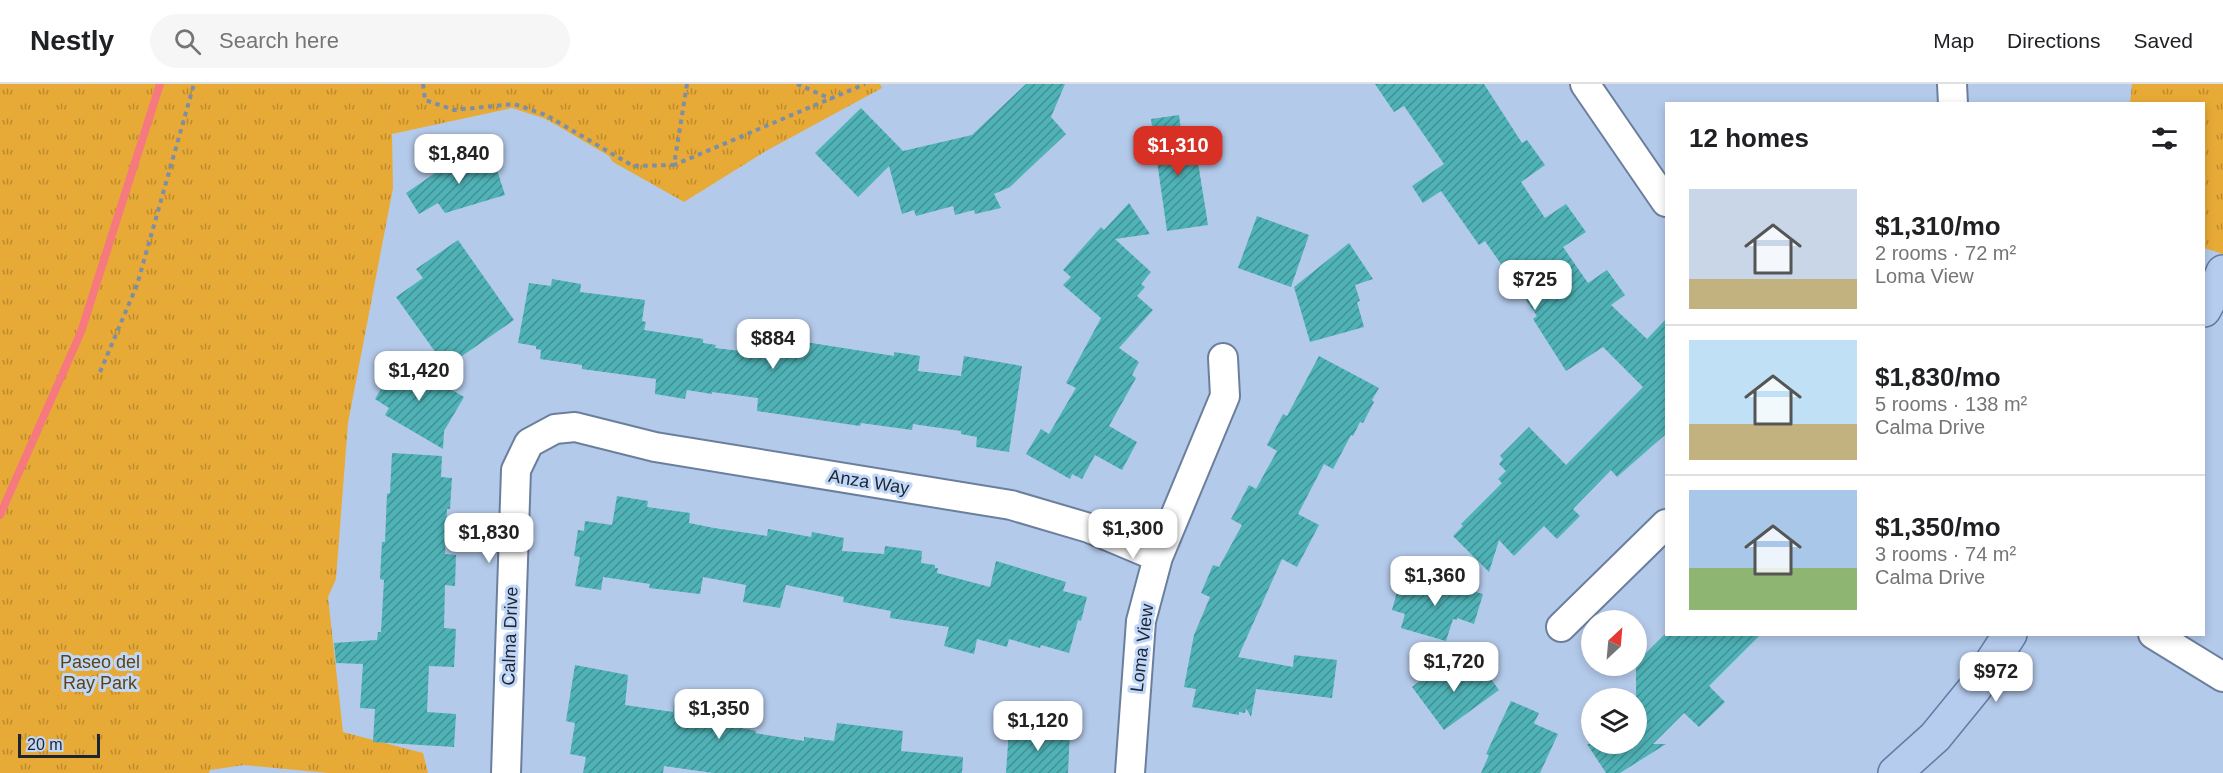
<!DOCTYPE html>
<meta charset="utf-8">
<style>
:root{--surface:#fff;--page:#f6f6f6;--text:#202124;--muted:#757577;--line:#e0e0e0;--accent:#d93025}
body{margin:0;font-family:Arial,sans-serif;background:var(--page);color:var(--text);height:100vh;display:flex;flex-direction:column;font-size:22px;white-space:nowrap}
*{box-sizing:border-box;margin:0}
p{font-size:20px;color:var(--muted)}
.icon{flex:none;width:33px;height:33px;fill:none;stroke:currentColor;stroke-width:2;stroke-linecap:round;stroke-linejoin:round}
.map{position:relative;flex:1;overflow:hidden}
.sheet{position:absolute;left:1665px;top:18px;width:540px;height:534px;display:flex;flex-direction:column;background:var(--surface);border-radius:0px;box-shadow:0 3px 9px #0003}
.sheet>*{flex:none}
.needle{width:39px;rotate:26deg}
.controls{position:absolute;left:1581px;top:526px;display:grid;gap:12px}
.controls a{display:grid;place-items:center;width:66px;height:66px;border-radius:50%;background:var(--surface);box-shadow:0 3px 9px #0003;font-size:30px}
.scale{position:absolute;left:18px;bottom:15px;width:82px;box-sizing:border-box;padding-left:6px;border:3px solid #1d2531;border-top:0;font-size:16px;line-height:21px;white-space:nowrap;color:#1d2531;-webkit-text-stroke:4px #c1d7f8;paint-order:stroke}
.price{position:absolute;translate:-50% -51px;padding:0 14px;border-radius:12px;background:#fff;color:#222;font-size:20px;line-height:39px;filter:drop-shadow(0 2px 3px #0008)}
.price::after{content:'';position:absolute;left:50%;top:36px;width:18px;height:14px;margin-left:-9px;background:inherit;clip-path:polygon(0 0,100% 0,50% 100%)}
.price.on{background:var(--accent);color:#fff}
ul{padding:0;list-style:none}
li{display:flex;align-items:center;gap:18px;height:150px;padding:0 24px}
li+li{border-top:2px solid var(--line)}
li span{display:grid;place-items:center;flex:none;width:168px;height:120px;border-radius:0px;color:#555}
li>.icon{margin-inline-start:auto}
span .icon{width:72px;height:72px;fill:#fffc;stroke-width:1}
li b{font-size:26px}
h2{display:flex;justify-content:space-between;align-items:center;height:72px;padding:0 24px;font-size:26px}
header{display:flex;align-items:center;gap:36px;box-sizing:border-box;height:84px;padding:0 30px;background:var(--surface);border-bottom:2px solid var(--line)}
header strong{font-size:28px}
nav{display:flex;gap:33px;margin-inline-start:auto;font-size:21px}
.search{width:420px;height:54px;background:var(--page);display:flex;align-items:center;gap:15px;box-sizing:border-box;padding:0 21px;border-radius:33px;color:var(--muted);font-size:22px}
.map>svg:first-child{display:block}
</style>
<header>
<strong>Nestly</strong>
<div class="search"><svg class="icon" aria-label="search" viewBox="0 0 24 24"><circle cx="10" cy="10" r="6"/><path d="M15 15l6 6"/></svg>Search here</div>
<nav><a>Map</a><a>Directions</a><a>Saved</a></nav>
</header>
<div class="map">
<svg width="2223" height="689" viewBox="0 0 2223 689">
<defs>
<pattern id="grass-tufts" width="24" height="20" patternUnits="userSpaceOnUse" patternTransform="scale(1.5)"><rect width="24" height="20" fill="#e8aa36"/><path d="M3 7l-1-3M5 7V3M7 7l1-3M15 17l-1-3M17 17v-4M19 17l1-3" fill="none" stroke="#bb8a2e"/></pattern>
<pattern id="building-hatch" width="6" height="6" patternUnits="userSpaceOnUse" patternTransform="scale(1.5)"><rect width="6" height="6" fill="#4fb2b6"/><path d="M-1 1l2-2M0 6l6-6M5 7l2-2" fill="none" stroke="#419195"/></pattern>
</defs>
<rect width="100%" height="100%" fill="#b4caea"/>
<path fill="url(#grass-tufts)" d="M0 0H880L882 4 766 67 684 118 613 78 609 72 546 35 512 24 392 50 393 104 348 339 336 495 328 513 343 648 423 669 428 689H328L244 681 210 686 209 689H0Z
M2132 0H2223V170L2204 164V20L2130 19Z"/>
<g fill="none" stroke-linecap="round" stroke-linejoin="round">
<path stroke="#f6797f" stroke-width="8" d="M0 431 81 248 160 0"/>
</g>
<path fill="url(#building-hatch)" d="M1026 0H1065L1051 33 1066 50 1010 103 994 110 1001 124 975 130 974 126 955 131 953 122 916 132 914 126 902 130 889 82 858 113 815 69 861 24 903 67 972 51Z
M1375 0H1484L1522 59 1527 56 1545 81 1521 98 1545 134 1566 120 1586 148 1563 163 1588 199 1607 186 1625 211 1611 221 1647 255 1666 235V350L1617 393 1611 386 1573 425 1580 432 1557 455 1544 442 1514 472 1499 456 1489 488 1453 452 1463 442 1461 440 1502 399 1498 395 1506 387 1499 380 1503 375 1500 372 1529 343 1566 381 1643 303 1603 263 1566 287 1533 235 1537 232 1485 157 1479 161 1441 107 1423 119 1412 102 1444 80 1404 22 1394 28Z
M1179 31 1184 68 1196 66 1208 141 1167 147 1151 35Z
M491 67 505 111 445 129 438 119 419 130 406 109 450 79Z
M1129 119 1150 150 1115 155 1151 188 1141 200 1145 203 1137 212 1153 226 1119 264 1139 278 1132 291 1136 294 1109 342 1137 358 1122 386 1095 371 1082 395 1072 390 1070 395 1026 370 1041 345 1049 350 1076 304 1066 299 1101 234 1063 201 1071 193 1063 186 1101 143 1104 146Z
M1257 132 1309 151 1291 203 1238 184Z
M458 156 514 236 446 283 396 213 423 194 416 185Z
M1349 159 1373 195 1355 201 1360 217 1357 218 1364 243 1310 258 1294 203Z
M552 195 581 200 580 208 645 216 642 237 646 238 644 246 703 255V259L716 261 715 264 757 269 760 251 894 272V268L920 272 918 287 961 292 964 272 1022 282 1009 368 976 363 977 353 961 350V347L913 340 912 346 861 339 860 342 757 327 758 314 712 308V310L687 306 685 315 655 310 656 295 582 285V281L540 275 541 266 536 265V262L518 259 529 199 551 202Z
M1319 272 1379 304 1372 316 1374 318 1363 339 1360 338 1353 352 1351 351 1333 385 1324 380 1298 430 1319 441 1297 483 1282 475 1238 573 1293 583 1294 571 1337 576 1332 614 1256 605 1251 633 1246 624 1245 629 1239 628V631L1192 623 1196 605 1184 603 1194 551 1210 513 1201 509 1213 481 1219 483 1242 441 1231 435 1249 401 1256 405 1277 367 1267 361 1283 330 1287 332Z
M399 275 464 313 444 347 443 365 385 331 389 324 375 315Z
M392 369 442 372 441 393 452 394 450 425H447L445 470 456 471 455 502 445 501 444 544 456 545 454 583 429 582 427 628 456 630 454 663 373 658 375 625 360 624 363 580 336 579 334 559 377 556 378 548H381L384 496 380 495 382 458H385L387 410 390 409Z
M617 412 648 417 647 423 690 429 689 439 714 444 767 452 768 445 811 453 812 448 844 454 842 467 884 470 885 462 922 467 921 479 935 481V484H938L937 489 990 503 996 477 1066 498 1063 507 1087 513 1081 537 1078 536 1069 569 1041 561 1040 564 1009 555 1007 563 977 555 974 570 944 562 949 543 890 534 891 527 843 518 844 513 786 501 780 524 743 518 746 501 703 493 700 510 649 504 650 500 603 493 601 506 575 502 580 473 574 472 578 446 584 447 585 437 612 441Z
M1417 491 1483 510 1474 540 1457 534V536L1453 535 1446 557 1401 544 1405 530 1392 526 1399 501 1413 505Z
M1665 550H1761L1709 602 1725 618 1699 643 1684 629 1653 660H1666L1620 689H1606L1587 660H1636V579Z
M1448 576 1462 595 1481 581 1499 606 1444 646 1412 603Z
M575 581 628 591 625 621 673 628 675 613 701 617 699 636 756 647 755 649 804 657V653L834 657 837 639 903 647 901 667 963 673 962 689H713L664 682 663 689H583L586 673 570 670 575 639 566 637Z
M1511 617 1539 629 1534 639 1535 640 1558 650 1540 689H1481L1489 671 1486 670Z
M1009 645 1070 648 1068 689H1006Z"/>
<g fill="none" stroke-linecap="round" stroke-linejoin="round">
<g stroke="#6b7f9d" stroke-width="32">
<path id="minor" d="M1585 0 1666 118
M1952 0 1953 20
M1561 543 1666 440
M2153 550 2223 593
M506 689 516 386 529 359 555 345 575 343 655 363 1011 421 1089 444 1158 473
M1130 689 1141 537 1158 473 1225 312 1223 274"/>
</g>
<g stroke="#617ba4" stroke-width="36">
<path id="major" d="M2204 226 2218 200 2223 188
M1895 689 1935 653 1975 604 2010 550"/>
</g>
<path stroke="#7d8ea7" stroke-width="4" stroke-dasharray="4.5 4.5" stroke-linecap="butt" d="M423 0 425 16 454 26 514 20 546 31 633 82 674 81
M687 0 674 81 865 0
M797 0 831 15
M100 288 137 201 194 0"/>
<use href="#minor" stroke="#fff" stroke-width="28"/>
<use href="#major" stroke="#b6ccee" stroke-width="33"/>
</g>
<g text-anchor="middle" stroke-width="6" stroke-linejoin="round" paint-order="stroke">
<g font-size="18" fill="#1d2531" stroke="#c1d7f8">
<text transform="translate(869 398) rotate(9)" y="6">Anza Way</text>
<text transform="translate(510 552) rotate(-88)" y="6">Calma Drive</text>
<text transform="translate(1142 564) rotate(-83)" y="6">Loma View</text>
</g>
<g font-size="18" fill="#5e4311" stroke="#c1d7f8">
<text x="100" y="584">Paseo del<tspan x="100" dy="21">Ray Park</tspan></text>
</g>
</g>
</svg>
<div class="controls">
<a><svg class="needle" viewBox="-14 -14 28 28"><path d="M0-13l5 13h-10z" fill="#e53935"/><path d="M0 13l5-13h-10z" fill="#757577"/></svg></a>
<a><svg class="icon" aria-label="layers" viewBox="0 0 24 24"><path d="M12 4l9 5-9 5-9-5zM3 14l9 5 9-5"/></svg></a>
</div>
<div class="scale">20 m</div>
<b class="price on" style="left:1178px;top:93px">$1,310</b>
<b class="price" style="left:459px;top:101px">$1,840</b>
<b class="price" style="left:1535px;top:227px">$725</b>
<b class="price" style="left:773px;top:286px">$884</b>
<b class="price" style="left:419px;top:318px">$1,420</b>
<b class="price" style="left:1133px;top:476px">$1,300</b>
<b class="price" style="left:489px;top:480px">$1,830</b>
<b class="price" style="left:1435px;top:523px">$1,360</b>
<b class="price" style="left:1454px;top:609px">$1,720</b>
<b class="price" style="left:1996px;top:619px">$972</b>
<b class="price" style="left:719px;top:656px">$1,350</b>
<b class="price" style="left:1038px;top:668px">$1,120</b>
<section class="sheet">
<h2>12 homes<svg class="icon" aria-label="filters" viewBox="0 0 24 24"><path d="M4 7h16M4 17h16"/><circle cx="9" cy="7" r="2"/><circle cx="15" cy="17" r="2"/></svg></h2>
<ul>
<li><span style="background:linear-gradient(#c9d6e8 75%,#c2b280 0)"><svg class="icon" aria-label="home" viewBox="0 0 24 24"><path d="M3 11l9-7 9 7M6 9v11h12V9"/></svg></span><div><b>$1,310/mo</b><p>2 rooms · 72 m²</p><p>Loma View</p></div></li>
<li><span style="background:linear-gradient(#bfe0f5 70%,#c2b280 0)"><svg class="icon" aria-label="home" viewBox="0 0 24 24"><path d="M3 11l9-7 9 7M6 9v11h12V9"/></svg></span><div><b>$1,830/mo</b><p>5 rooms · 138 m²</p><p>Calma Drive</p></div></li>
<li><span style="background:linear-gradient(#a9c7e8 65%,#8fb573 0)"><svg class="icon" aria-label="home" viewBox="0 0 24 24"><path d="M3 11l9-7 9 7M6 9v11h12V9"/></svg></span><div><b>$1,350/mo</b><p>3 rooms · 74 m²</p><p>Calma Drive</p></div></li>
</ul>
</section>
</div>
